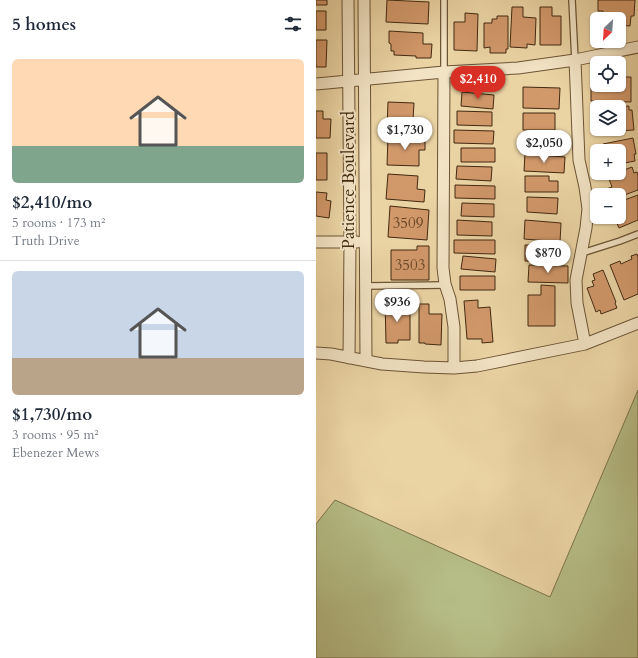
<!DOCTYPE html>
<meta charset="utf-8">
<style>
:root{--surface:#fff;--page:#f2f2f3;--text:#1f2937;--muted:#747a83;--line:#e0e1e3;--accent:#d93025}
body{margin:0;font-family:Cardo,serif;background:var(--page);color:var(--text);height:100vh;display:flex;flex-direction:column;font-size:15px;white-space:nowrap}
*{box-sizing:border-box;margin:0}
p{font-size:13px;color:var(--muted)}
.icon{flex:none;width:22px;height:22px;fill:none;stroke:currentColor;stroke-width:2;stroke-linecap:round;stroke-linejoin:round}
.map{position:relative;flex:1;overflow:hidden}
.details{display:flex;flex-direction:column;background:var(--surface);width:316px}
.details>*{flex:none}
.needle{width:26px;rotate:205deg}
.controls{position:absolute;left:274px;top:12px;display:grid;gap:8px}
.controls a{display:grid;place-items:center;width:36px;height:36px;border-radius:6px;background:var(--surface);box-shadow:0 1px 3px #0004;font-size:20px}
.price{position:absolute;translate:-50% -34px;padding:0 9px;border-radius:14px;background:#fff;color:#222;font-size:13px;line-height:26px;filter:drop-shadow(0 1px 2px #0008)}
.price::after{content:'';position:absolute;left:50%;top:24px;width:12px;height:9px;margin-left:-6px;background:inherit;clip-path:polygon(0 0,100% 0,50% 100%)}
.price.current{background:var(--accent);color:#fff}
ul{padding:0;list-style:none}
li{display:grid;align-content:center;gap:8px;height:212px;padding:0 12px}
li+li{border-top:1px solid var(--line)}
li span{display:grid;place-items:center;height:124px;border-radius:6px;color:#555}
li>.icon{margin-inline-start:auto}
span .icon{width:72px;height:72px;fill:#fffc;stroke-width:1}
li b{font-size:17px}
h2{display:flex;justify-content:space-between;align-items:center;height:48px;padding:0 12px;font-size:17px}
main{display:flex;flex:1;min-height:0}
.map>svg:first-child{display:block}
</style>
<main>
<section class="details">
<h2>5 homes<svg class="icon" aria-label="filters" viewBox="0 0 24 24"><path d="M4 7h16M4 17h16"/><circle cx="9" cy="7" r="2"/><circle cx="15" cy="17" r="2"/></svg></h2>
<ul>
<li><span style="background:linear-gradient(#ffd9b3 70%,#7fa58c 0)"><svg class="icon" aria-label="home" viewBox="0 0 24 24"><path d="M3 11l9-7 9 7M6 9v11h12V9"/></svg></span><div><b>$2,410/mo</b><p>5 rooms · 173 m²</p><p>Truth Drive</p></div></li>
<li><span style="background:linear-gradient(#c9d6e8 70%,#b9a48a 0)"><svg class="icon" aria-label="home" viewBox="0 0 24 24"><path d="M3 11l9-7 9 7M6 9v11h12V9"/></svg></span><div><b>$1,730/mo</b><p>3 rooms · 95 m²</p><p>Ebenezer Mews</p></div></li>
</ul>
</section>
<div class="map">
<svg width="322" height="658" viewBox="0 0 322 658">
<rect width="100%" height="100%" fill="#ebd4a4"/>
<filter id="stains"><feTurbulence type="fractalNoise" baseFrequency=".005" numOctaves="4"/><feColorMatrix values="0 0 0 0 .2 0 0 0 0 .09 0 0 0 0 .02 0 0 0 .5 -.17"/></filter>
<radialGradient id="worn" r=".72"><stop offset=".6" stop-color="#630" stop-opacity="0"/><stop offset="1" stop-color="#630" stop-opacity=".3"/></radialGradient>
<path fill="#b6bd86" stroke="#7c734b" d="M322 390V658H0V524L19 500 234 597Z"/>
<path fill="#d1986a" stroke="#422910" d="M0 0H11V5H0Z
M71 0 113 2 112 24 70 22Z
M282 0H319L318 16H315L314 26 303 25V19H286L287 11H282Z
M196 7H207V17L220 18 219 45 211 44V48L194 47Z
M224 7H236V16H245V45H224Z
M0 11H10V30H0Z
M149 13 162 14 161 51 138 50V22H149Z
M181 16H192V49H190V53H174V47L168 48V23H176V19H181Z
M73 31 107 33V44H116L115 58H100V56L78 55V51H75V44L73 43Z
M0 40H11L10 67H0Z
M303 77H315V102L275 101V85H303Z
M207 87 244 88 243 109 207 108Z
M146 92 178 95 177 109 145 106Z
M72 102 98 103 97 119H106V131L71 129Z
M313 106V110H316L318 130 286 132 285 129H303V107H301Z
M276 109H281V121H277Z
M0 111H7V119H15L14 138H0Z
M141 111 176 112V126L141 125Z
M207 113H239V130H207Z
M138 130 178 131 177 144 138 143Z
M212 134 241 135V151L211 150Z
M72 137 109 139V150H103V166L71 165Z
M317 138 320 154H318L319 161 303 164V151H289L287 144Z
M145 148H179V162H145Z
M0 153H11V180H0Z
M209 154 249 157 248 173 208 171Z
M141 166 176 167 175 181 140 179Z
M316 167 318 173 321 172 322 175V190L303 197V195H287L285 191 296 187 292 176Z
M72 174 102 176 101 189 109 190 108 202 70 199Z
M209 176H233V181H242V192H209Z
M139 185 179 186V199L139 198Z
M0 192 11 193 10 200 15 201 13 218 0 216Z
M322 195V220L303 228 299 219 296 220 295 217H303V202Z
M211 197 242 198 241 214 211 212Z
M146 203 178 204V217L145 216Z
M74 206 113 210 111 240 72 237Z
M141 220 176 222V236L141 235Z
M209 220 245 223 244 242 208 239Z
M138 240H179V254L138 253Z
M209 245H242V262L209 261Z
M101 246H113V280H75V250H101Z
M321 254 322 257V294L308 300 294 265 304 261 305 264 316 259 315 256Z
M147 256 180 259 179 272 145 269Z
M213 265 252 266V283L212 282Z
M287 270 300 302 299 303 301 308 285 314 284 310 280 312 271 288 278 286 276 281 279 280 277 274Z
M144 276H179V290H144Z
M225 285 239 286V326H212V295H225Z
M69 300H81V309L91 307 94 310V340H82V343H70Z
M162 300V308L174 307 177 342 166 343V339H151L148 301Z
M103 304H113V314H126L125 345 109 344V343H103Z"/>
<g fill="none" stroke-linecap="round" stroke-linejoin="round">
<g stroke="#6c5435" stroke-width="8">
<path id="lane" d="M128 0V72
M256 0 259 60
M266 253 304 241 322 234
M50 286 129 285"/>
</g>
<g stroke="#6c5435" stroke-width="13">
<path id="street" d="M32 0 34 243 33 358
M48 0 50 361
M259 60 263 160 269 187 272 209 270 228 260 280 261 303 269 344
M128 72 127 268 129 284 134 299 138 327V368
M0 84 128 72 202 68 259 60 322 47
M0 242H41
M0 353 15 354 66 364 108 367 138 368 161 366 269 344 322 323"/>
</g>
<use href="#lane" stroke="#f2e3c4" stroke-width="5.5"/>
<use href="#street" stroke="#f2e3c4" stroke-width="11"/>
</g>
<g text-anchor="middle" stroke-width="4" stroke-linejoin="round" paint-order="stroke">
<g font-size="15" fill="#664526">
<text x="92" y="228">3509</text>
<text x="94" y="270">3503</text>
</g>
<g font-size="17" fill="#422910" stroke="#f2e3c4">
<text transform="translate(32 180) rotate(-90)" y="6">Patience Boulevard</text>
</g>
</g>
<rect width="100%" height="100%" filter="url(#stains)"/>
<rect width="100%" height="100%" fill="url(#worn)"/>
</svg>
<div class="controls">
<a><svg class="needle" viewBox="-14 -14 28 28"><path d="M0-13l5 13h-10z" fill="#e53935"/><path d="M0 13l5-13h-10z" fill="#747a83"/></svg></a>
<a><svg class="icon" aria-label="locate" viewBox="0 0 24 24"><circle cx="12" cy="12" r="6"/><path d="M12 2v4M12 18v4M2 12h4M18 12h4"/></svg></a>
<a><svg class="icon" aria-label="layers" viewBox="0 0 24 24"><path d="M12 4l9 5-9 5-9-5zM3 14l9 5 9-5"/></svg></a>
<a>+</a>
<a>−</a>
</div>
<b class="price current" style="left:162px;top:100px">$2,410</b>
<b class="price" style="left:89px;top:151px">$1,730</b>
<b class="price" style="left:228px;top:164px">$2,050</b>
<b class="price" style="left:232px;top:274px">$870</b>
<b class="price" style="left:81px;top:323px">$936</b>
</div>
</main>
